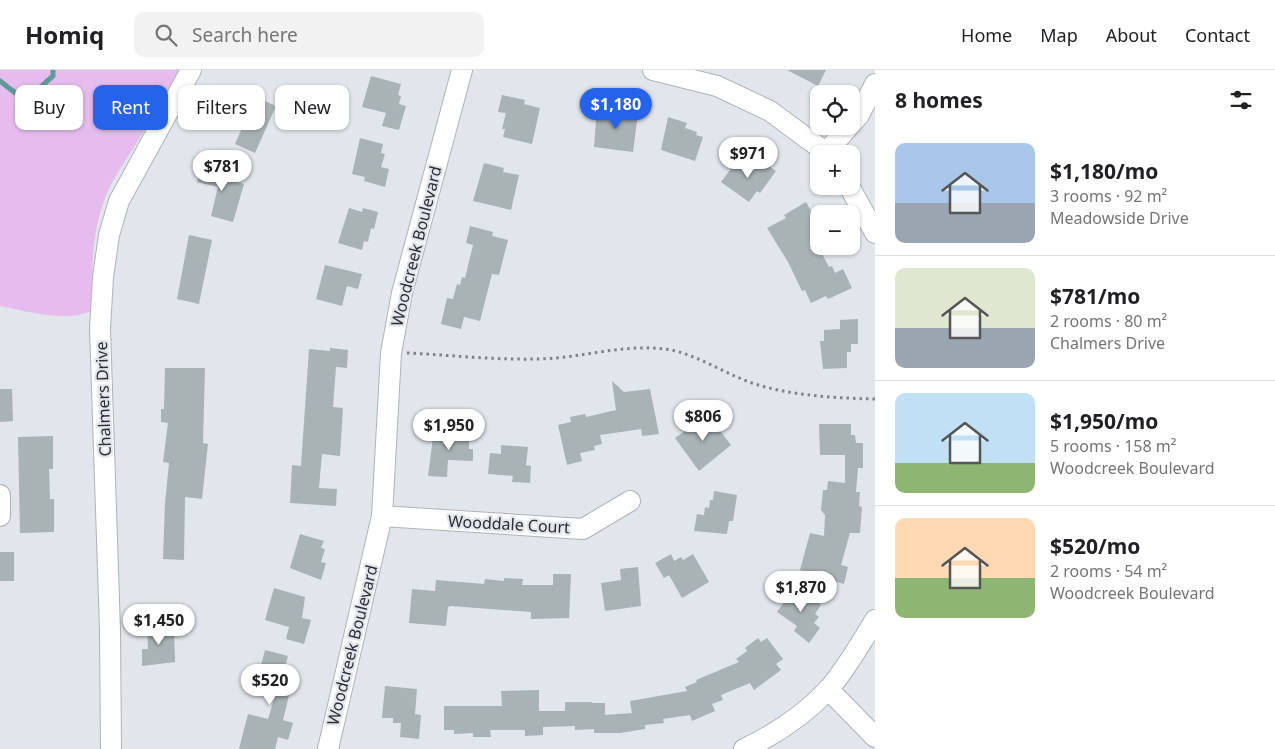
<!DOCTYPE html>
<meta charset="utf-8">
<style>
:root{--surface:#fff;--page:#f2f2f2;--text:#202124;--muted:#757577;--line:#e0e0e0;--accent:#2563eb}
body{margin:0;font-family:"Noto Sans",sans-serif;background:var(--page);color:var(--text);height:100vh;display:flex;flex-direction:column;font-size:19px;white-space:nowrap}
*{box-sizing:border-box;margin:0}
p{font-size:16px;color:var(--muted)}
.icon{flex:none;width:28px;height:28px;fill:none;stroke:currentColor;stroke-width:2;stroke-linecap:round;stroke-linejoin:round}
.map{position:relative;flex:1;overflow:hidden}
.sheet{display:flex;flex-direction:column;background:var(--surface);width:400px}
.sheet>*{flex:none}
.hud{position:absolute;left:15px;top:15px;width:475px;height:45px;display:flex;gap:10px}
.tools{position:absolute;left:810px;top:15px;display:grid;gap:10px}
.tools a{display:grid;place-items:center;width:50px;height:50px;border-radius:10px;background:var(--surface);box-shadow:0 1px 4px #0004;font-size:25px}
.price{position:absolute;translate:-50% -42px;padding:0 11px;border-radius:18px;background:#fff;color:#222;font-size:16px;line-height:32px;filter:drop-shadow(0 1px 2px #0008)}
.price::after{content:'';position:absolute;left:50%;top:30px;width:15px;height:11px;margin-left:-8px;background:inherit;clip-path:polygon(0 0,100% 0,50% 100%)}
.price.selected{background:var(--accent);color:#fff}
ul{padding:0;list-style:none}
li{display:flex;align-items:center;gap:15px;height:125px;padding:0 20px}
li+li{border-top:1px solid var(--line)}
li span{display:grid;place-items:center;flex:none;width:140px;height:100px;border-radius:10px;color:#555}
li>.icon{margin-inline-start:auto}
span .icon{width:60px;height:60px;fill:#fffc;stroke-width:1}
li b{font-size:21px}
h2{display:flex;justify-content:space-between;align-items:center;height:60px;padding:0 20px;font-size:21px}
.pill{padding:0 18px;border-radius:10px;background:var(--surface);box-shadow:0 1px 4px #0004;font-size:18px;line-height:45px}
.pill.selected{background:var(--accent);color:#fff}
header{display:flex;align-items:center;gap:30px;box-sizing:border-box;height:70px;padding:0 25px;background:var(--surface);border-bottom:1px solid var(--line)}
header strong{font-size:24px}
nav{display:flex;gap:28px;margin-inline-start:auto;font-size:18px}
.search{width:350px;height:45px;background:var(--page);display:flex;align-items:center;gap:12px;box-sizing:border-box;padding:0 18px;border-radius:10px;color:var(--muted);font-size:19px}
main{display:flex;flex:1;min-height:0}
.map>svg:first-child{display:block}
</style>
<header>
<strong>Homiq</strong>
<div class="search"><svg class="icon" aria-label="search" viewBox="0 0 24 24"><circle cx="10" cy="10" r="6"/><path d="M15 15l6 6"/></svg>Search here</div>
<nav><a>Home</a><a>Map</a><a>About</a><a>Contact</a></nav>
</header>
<main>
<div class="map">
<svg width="875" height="679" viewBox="0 0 875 679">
<rect width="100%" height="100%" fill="#e1e6ec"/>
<path fill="#e5bced" d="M0 0H179C167 24 154 47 139 69 127 89 113 107 105 128 91 165 92 203 91 241 64 253 27 241 0 236Z"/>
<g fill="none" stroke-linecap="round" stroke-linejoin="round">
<path stroke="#609a98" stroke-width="5" d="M0 11C32 37 25 29 53 6V0"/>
</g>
<path fill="#a9b2b5" d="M787 0H826L818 16Z
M371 6 401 14 398 25 401 26 399 34 406 36 399 60 382 56 386 43 362 37Z
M502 25 525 30 524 34 540 38 532 74 503 67 505 59H502L506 43 498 42Z
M256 27 276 36 255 83 235 74Z
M597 38 638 43 633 82 594 77Z
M668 47 687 53 685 58 697 62 696 65 703 67 695 91 661 80Z
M360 68 383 74 381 83 385 84 381 97 389 99 385 117 364 111 365 107 352 104Z
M761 91 776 101 760 123 757 121 749 132 721 112 736 92 742 96 744 93 754 100Z
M202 93 227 100 225 109 244 114 233 152 211 146 218 117 197 112Z
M484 93 504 98 503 102 519 105 511 140 473 131Z
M806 132 815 148 811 151 818 164 813 167 829 197 832 196 835 203 843 199 852 218 828 229 826 226 811 233 805 220 802 221 788 192 767 158 786 148 784 145Z
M349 138 362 142 363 138 378 142 374 159 371 158 368 172 364 171 362 180 338 173Z
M470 156 493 162 492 166 508 170 499 205 492 204 480 251 464 247 461 259 441 254 447 228 453 229 457 214 460 215 462 207 465 208 473 175 466 173Z
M189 165 212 170 199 234 177 229Z
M325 195 362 204 358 219 347 216 342 236 316 229Z
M858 249V274H851V282H847V298L823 299 820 271H824V260L840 259V250Z
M330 278 348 280 347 298 336 297 333 337 343 338 340 386 322 384 319 418 337 419 336 436 290 433 292 395 301 396 309 279 330 281Z
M165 298H205L203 373 208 374 202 429 185 427 184 490 163 489 165 433 169 393 163 392 168 353 161 352V339H164Z
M612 311 624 322 650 319 659 364 642 366 641 359 600 365 602 374 594 376 595 380 580 383 582 391 567 395 558 355 571 352 570 347 585 344 586 347 616 340Z
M0 319H12L13 351 0 352Z
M708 345 731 375 699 401 675 368Z
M819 354H851V365H855L856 373H863V398H858L856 422H860L859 436 862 437 860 463H850L841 495 848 497 844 514 806 503 807 502 800 500 810 463 824 466 825 445 821 440 823 420H827L828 411 845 413V385H820Z
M434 360 469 362V379H473V391L448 390 447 407 428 406Z
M53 366V399H49L50 429H54V462L20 463 18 367Z
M501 375 528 377 526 395 531 396 530 413 512 412 513 406 488 404 490 383 501 384Z
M714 421 737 425 733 451H729L727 464 694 461 697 444 704 445 705 437 709 438 710 430H713Z
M300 464 324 471 321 478 325 479 321 492 326 493 321 510 290 498Z
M0 482H14V511H0Z
M671 484 674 491 681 487 683 490 693 484 709 512 682 528 669 505 664 508 655 493Z
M638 497 641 536 605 541 601 513 621 510 620 499Z
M553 504H571L569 548 531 549V542L451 536 448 537 446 556 409 553 412 519 435 521 436 510 484 514 485 509 504 511V508L523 509 522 515H553Z
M796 516 821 535 815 544 819 547 814 553 820 558 809 573 794 561 797 556 777 542Z
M274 518 305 527 302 548 311 550 304 574 286 569 289 557 265 550Z
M147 557H174L175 592 142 596V579H148Z
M758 568 761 572 767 568 783 589 776 594 781 600 754 620 750 613 721 625 723 630 712 634 715 641 692 651 690 645 663 649 664 653 645 655V659L620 663H594V659L575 660V656L543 657V665L525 666V660H490L491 667H473V663L454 664V660H444V636H502L501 621 539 620V641H565V632H592V633H605V645L632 643 630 631 687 621 685 617 697 612 696 610 739 592 736 589 747 581 745 578Z
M265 580 288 586 284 601 288 602 285 611 292 613 283 650 293 653 288 670 278 667 275 679H239L248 644 268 649 275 626 271 625 272 622 255 618Z
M385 616 417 619 415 644 421 645 419 669 400 667 401 653H393V648H382Z"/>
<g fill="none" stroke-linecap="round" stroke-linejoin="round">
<g stroke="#adb2b9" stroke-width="22">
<path id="minor" d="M653 0 717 16 770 41 828 84
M851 54 859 45 875 14
M827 82 849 56
M849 116 875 163
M0 425V446
M382 446 583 459 630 431
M828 619 875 667
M111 679 110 560 100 259 103 207 109 165 119 131 191 0
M328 679 382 446 391 283 402 223 462 0
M744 679C774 665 805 644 828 620 846 599 861 573 875 550"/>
</g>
<path stroke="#7f8287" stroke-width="3" stroke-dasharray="2.5 4" stroke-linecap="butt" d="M407 283C450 285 493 290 536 289 580 289 626 272 671 280 700 286 727 305 755 314 794 326 835 328 875 329"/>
<use href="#minor" stroke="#fff" stroke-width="20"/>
</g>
<g text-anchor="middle" stroke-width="4.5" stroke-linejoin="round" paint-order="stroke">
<g font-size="16" fill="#2b2d30" stroke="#e1e6ec">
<text transform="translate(416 176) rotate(-76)" y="6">Woodcreek Boulevard</text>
<text transform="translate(103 329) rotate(-92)" y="6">Chalmers Drive</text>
<text transform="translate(509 454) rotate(3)" y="6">Wooddale Court</text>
<text transform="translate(352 575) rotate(-76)" y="6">Woodcreek Boulevard</text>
</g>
</g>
</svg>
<div class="tools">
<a><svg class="icon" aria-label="locate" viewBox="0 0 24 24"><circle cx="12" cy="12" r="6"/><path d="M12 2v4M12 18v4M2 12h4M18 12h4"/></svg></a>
<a>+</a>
<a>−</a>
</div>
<b class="price selected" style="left:616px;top:60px">$1,180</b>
<b class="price" style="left:748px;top:109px">$971</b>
<b class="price" style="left:222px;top:122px">$781</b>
<b class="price" style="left:703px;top:372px">$806</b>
<b class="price" style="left:449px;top:381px">$1,950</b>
<b class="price" style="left:801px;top:543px">$1,870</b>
<b class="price" style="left:159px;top:576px">$1,450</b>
<b class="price" style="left:270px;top:636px">$520</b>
<div class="hud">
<a class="pill">Buy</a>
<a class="pill selected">Rent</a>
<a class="pill">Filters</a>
<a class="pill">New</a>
</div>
</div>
<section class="sheet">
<h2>8 homes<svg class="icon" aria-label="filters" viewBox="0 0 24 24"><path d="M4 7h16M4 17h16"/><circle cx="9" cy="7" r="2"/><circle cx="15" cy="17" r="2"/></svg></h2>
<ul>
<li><span style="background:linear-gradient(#a9c7e8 60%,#9aa5b1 0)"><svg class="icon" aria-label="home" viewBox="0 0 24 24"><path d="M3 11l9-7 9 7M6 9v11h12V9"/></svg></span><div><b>$1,180/mo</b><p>3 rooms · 92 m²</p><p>Meadowside Drive</p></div></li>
<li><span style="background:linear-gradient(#dfe7d0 60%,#9aa5b1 0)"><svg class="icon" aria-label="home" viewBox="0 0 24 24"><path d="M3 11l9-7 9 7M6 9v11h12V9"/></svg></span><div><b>$781/mo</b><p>2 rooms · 80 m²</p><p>Chalmers Drive</p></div></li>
<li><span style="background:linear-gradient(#bfe0f5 70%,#8fb573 0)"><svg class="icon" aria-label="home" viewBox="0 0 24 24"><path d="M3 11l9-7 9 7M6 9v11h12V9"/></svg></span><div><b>$1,950/mo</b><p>5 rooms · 158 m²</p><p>Woodcreek Boulevard</p></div></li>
<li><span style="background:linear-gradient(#ffd9b3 60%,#8fb573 0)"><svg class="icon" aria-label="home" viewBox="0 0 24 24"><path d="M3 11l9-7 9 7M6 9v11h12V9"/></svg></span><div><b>$520/mo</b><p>2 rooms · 54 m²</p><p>Woodcreek Boulevard</p></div></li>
</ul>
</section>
</main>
